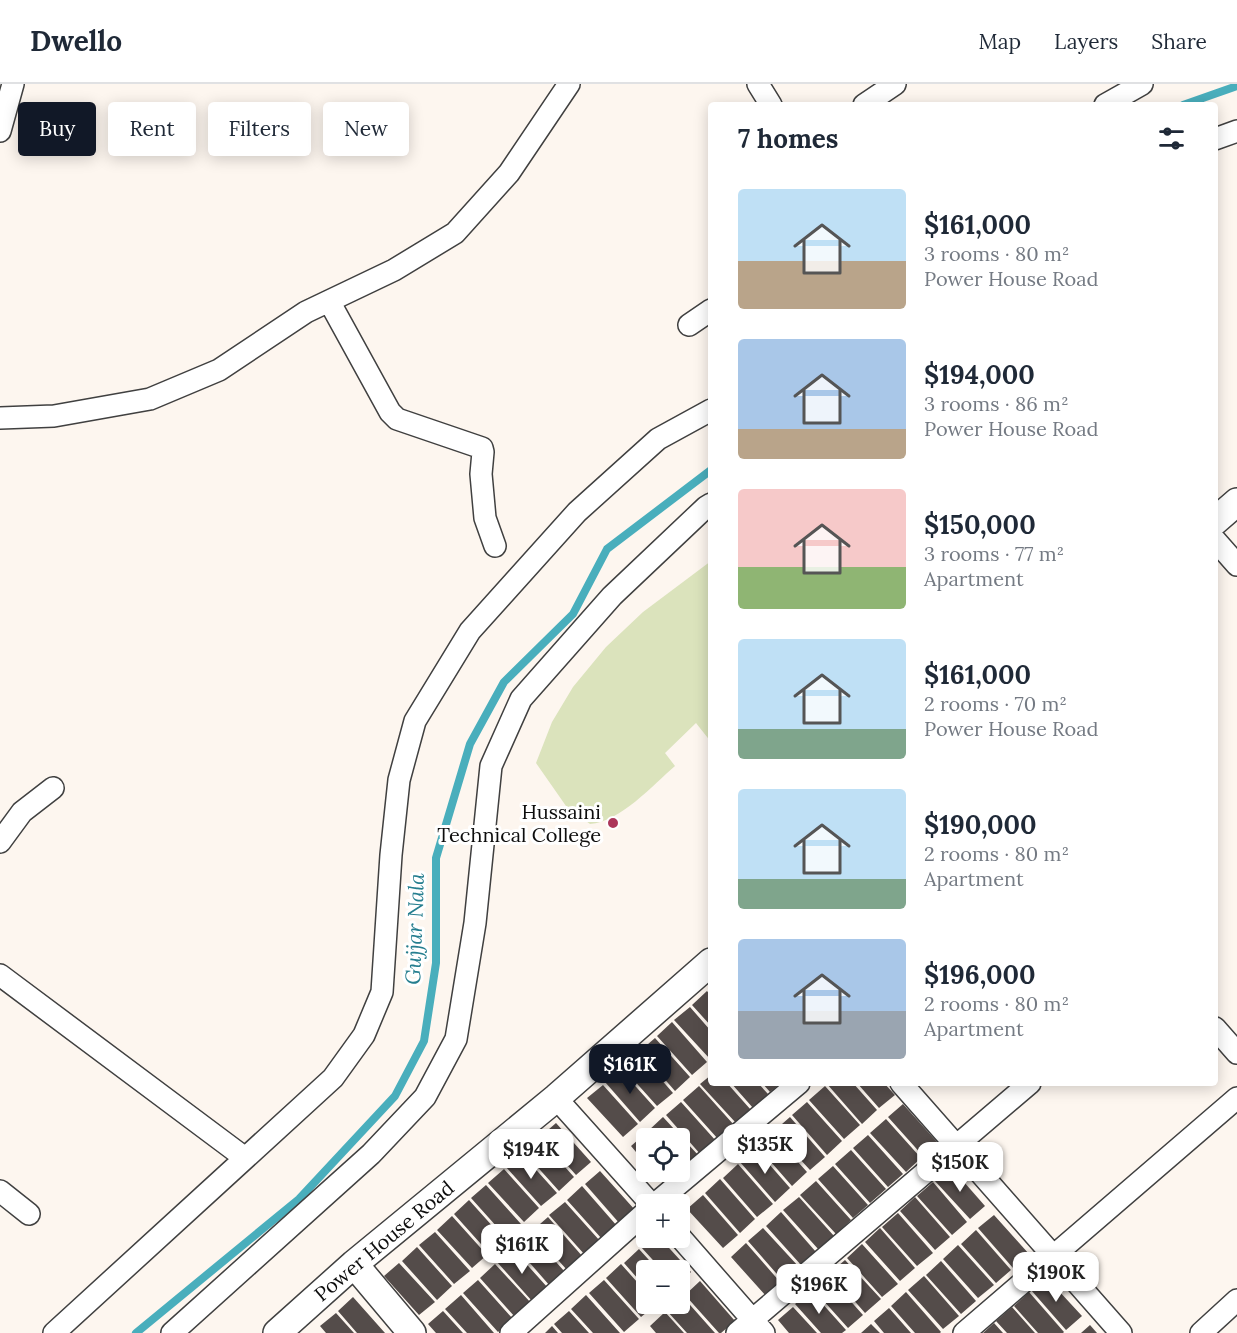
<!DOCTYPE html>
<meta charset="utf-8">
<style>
:root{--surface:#fff;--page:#f6f6f7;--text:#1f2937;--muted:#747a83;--line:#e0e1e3;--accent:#111827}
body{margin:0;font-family:Lora,serif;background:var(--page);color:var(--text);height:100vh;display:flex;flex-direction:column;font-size:22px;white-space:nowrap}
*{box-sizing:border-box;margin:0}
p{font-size:20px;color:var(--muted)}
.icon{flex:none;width:33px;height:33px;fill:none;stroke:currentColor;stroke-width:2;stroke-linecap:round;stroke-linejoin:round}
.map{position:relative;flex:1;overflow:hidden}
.side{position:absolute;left:708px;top:18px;width:510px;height:984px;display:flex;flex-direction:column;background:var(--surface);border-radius:6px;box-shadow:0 3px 15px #0003}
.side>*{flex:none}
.top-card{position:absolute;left:18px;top:18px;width:570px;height:54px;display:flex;gap:12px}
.controls{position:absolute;left:636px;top:1044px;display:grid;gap:12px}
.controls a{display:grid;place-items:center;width:54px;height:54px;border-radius:6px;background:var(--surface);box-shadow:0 3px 15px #0003;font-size:30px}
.price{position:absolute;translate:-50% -51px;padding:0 14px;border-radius:12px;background:#fff;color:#222;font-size:20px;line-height:39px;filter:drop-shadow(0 2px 3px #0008)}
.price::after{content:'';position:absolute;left:50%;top:36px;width:18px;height:14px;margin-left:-9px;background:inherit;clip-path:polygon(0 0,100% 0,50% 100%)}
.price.current{background:var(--accent);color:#fff}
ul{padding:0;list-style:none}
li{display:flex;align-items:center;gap:18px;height:150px;padding:0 30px}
li span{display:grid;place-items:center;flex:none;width:168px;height:120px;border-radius:6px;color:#555}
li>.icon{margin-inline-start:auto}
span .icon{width:72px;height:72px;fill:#fffc;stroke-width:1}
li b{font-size:26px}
h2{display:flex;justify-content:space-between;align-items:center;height:72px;padding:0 30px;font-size:26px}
.chip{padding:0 21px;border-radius:6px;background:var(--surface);box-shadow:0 3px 15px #0003;font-size:21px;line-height:54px}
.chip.current{background:var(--accent);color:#fff}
header{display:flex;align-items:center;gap:36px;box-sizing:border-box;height:84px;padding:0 30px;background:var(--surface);border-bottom:2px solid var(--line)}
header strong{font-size:28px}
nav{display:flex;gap:33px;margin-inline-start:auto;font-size:21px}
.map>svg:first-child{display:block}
</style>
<header>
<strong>Dwello</strong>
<nav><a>Map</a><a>Layers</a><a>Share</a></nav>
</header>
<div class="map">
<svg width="1237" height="1249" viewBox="0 0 1237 1249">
<rect width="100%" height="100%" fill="#fdf6ef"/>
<path fill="#dbe3bc" d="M711 477V658L696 639 665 669 675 682C653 701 620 738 590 740L566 722 536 679 552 638 573 603 606 563 643 528Z"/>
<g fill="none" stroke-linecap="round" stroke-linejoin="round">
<path stroke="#49aebc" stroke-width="8" d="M1183 21 1237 2
M136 1249 299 1115 395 1012 424 957 436 879V774L470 660 504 598 573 530 607 465 711 386"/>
</g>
<path fill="#544c4a" d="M707 907 711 912V942L692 921Z
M690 923 711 947 710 975 674 936Z
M672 938 707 978 692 991 657 952Z
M655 954 690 993 675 1007 640 967Z
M638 969 673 1009 657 1022 622 983Z
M620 985 655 1024 640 1038 605 998Z
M711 991V999H727L751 1026 736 1039 700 1000Z
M731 999H758L768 1010 753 1024Z
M762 999H781L770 1008Z
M829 999H853L877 1026 862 1040 827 1000Z
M857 999H884L895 1011 879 1024Z
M603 1001 638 1040 623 1053 587 1014Z
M699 1002 734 1041 718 1055 683 1016Z
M825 1002 860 1041 844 1055 809 1016Z
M681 1018 716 1057 701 1071 666 1031Z
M807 1018 842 1057 827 1071 792 1031Z
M903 1020 938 1059 923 1072 888 1033Z
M663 1033 699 1072 683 1086 680 1082V1054H655L648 1047Z
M790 1033 825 1073 810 1086 774 1047Z
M886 1035 921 1074 906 1088 870 1049Z
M556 1039 591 1078 576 1091 541 1052Z
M646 1049 651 1054H646V1080L631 1062Z
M772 1049 807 1088 792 1102 757 1062Z
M868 1051 903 1090 888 1103 853 1064Z
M539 1054 574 1093 559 1107 524 1068Z
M755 1064 790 1104 775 1118 740 1078Z
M851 1066 886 1105 870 1119 835 1080Z
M521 1069 557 1109 541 1122 506 1083Z
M738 1080 773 1120 757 1133 723 1094Z
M833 1082 868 1121 853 1134 818 1095Z
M950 1082 985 1122 970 1135 934 1096Z
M504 1085 539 1124 524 1138 488 1099Z
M600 1087 635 1126 620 1140 585 1100Z
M653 1088H682L666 1102Z
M720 1095 755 1135 740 1149 705 1109Z
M816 1097 851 1136 836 1150 800 1111Z
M933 1098 967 1138 952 1151 917 1112Z
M486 1101 521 1140 506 1153 471 1114Z
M582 1102 617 1142 602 1155 567 1116Z
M703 1111 738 1151 723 1164 687 1125Z
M799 1113 834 1152 819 1166 783 1126Z
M915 1113 950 1153 935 1166 900 1127Z
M469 1116 504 1155 489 1169 454 1130Z
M565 1118 600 1157 585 1171 549 1131Z
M781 1128 816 1168 801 1181 766 1142Z
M898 1129 933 1169 917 1182 882 1143Z
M994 1131 1029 1170 1013 1184 978 1144Z
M452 1132 487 1171 472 1184 437 1146Z
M548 1133 583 1173 567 1186 532 1147Z
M763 1144 799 1183 783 1197 748 1157Z
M880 1144 915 1184 900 1197 865 1158Z
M976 1146 1011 1186 996 1199 961 1160Z
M435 1148 470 1187 454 1200 419 1161Z
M530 1149 565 1188 550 1202 515 1162Z
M652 1154H660L691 1188 680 1199V1186H662L641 1163Z
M746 1159 781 1199 766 1212 731 1173Z
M862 1160 898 1200 882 1213 847 1174Z
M958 1161 994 1201 978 1214 943 1175Z
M417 1163 452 1202 437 1216 402 1177Z
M512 1164 548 1204 532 1217 497 1178Z
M639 1165 658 1186H646V1204L624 1179Z
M845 1176 881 1215 865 1229 830 1189Z
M941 1177 976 1217 961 1230 926 1191Z
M399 1179 435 1218 419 1231 384 1192Z
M495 1180 531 1219 515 1233 480 1194Z
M621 1180 646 1208V1220H657L641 1233 606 1194Z
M828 1192 863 1231 848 1244 813 1205Z
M924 1192 959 1232 943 1245 908 1206Z
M1046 1193 1082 1232 1066 1246 1031 1206Z
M478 1196 513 1235 498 1248 463 1209Z
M604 1196 639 1235 624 1248 589 1209Z
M700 1197 735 1237 721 1249H719L685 1211Z
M811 1207 846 1246 842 1249H821L795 1220Z
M906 1208 941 1248 940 1249H915L891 1222Z
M1029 1208 1064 1248 1063 1249H1038L1014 1222Z
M461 1211 494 1249H467L445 1225Z
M586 1211 620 1249H593L571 1225Z
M353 1213 385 1249H357L338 1227Z
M683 1213 715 1249H687L667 1227 675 1220H680V1216Z
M793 1223 817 1249H789L778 1236Z
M1012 1223 1035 1249H1007L996 1237Z
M889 1224 911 1249H884L874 1237Z
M443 1227 463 1249H436L428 1240Z
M569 1227 589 1249H562L554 1240Z
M665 1228 684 1249H656L650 1242Z
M336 1229 354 1249H326L320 1242Z
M994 1239 1003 1249H983Z
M871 1240 880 1249H861Z
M1090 1241 1097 1249H1081Z
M552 1242 558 1249H545Z"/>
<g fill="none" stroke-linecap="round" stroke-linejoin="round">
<g stroke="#404040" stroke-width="24">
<path id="minor" d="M758 0 771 21
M864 21 895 0
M1105 21 1142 0
M0 47 13 0
M1215 55 1237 47
M329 217 390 328 397 335 482 364 483 368 481 390 485 434 495 462
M689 241 711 226
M0 334 54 332 150 315 219 286 306 228 394 186 455 149 509 89 569 0
M1215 456 1237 481
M0 758 22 728 53 704
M0 891 245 1074
M1215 944 1237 969
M901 999 1121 1249
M556 1014 651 1120
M0 1107 29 1130
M655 1120 799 999
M680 1153 764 1249
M54 1249 333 994 364 951 382 908 391 771 399 696 415 637 470 547 577 428 658 355 711 326
M172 1249 371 1070 425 1013 456 955 475 839 491 682 521 615 612 512 706 423 711 420
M511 1249 646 1128
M737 1249 1030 999
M964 1249 1237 1014
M1201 1249 1237 1216"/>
</g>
<g stroke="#404040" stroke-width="30">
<path id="tertiary" d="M1215 437 1237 418
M354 1180 412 1249
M277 1249 354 1180 556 1014 711 878"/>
</g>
<use href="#minor" stroke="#fff" stroke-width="21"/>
<use href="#tertiary" stroke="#fff" stroke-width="27"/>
</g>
<circle fill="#ac365b" stroke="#fff" stroke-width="2" cx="613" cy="739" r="6"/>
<g text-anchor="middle" stroke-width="6" stroke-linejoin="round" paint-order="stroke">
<g font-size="20" fill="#0d0d0d" stroke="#fff" text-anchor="end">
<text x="601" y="735">Hussaini<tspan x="601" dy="23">Technical College</tspan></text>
</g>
<g font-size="20" fill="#0d0d0d" stroke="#fff">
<text transform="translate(384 1157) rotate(-40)" y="7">Power House Road</text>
</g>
<g font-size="21" font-style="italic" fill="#257e8f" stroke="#fff">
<text transform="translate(415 845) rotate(-88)" y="7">Gujjar Nala</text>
</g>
</g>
</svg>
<div class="controls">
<a><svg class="icon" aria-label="locate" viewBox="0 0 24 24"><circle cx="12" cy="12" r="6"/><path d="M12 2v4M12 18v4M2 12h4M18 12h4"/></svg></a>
<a>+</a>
<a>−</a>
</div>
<b class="price current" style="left:630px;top:1011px">$161K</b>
<b class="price" style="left:765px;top:1091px">$135K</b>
<b class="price" style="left:531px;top:1096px">$194K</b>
<b class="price" style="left:960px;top:1109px">$150K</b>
<b class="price" style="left:522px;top:1191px">$161K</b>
<b class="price" style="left:1056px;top:1219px">$190K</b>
<b class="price" style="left:819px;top:1231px">$196K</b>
<div class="top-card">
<a class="chip current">Buy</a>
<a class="chip">Rent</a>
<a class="chip">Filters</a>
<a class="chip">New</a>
</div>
<section class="side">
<h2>7 homes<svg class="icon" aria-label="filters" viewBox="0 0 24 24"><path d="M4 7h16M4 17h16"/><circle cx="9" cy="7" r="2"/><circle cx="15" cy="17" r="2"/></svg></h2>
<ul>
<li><span style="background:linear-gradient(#bfe0f5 60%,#b9a48a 0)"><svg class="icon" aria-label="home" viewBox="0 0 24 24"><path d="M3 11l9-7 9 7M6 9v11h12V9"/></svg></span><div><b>$161,000</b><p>3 rooms · 80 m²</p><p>Power House Road</p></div></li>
<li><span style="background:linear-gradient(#a9c7e8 75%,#b9a48a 0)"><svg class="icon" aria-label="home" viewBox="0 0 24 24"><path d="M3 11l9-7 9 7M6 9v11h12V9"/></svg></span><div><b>$194,000</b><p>3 rooms · 86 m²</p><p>Power House Road</p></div></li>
<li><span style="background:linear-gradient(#f6c9c9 65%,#8fb573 0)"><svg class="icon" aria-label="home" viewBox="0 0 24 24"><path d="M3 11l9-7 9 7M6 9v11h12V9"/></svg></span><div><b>$150,000</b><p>3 rooms · 77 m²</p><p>Apartment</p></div></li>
<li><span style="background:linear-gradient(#bfe0f5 75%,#7fa58c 0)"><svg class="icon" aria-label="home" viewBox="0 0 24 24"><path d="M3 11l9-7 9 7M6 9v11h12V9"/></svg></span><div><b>$161,000</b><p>2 rooms · 70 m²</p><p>Power House Road</p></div></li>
<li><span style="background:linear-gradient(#bfe0f5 75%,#7fa58c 0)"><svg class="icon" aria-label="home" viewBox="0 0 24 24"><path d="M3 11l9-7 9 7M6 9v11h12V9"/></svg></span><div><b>$190,000</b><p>2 rooms · 80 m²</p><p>Apartment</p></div></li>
<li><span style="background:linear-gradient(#a9c7e8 60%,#9aa5b1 0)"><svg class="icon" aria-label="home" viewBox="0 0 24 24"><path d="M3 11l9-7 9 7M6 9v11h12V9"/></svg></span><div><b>$196,000</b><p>2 rooms · 80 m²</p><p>Apartment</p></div></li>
</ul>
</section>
</div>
